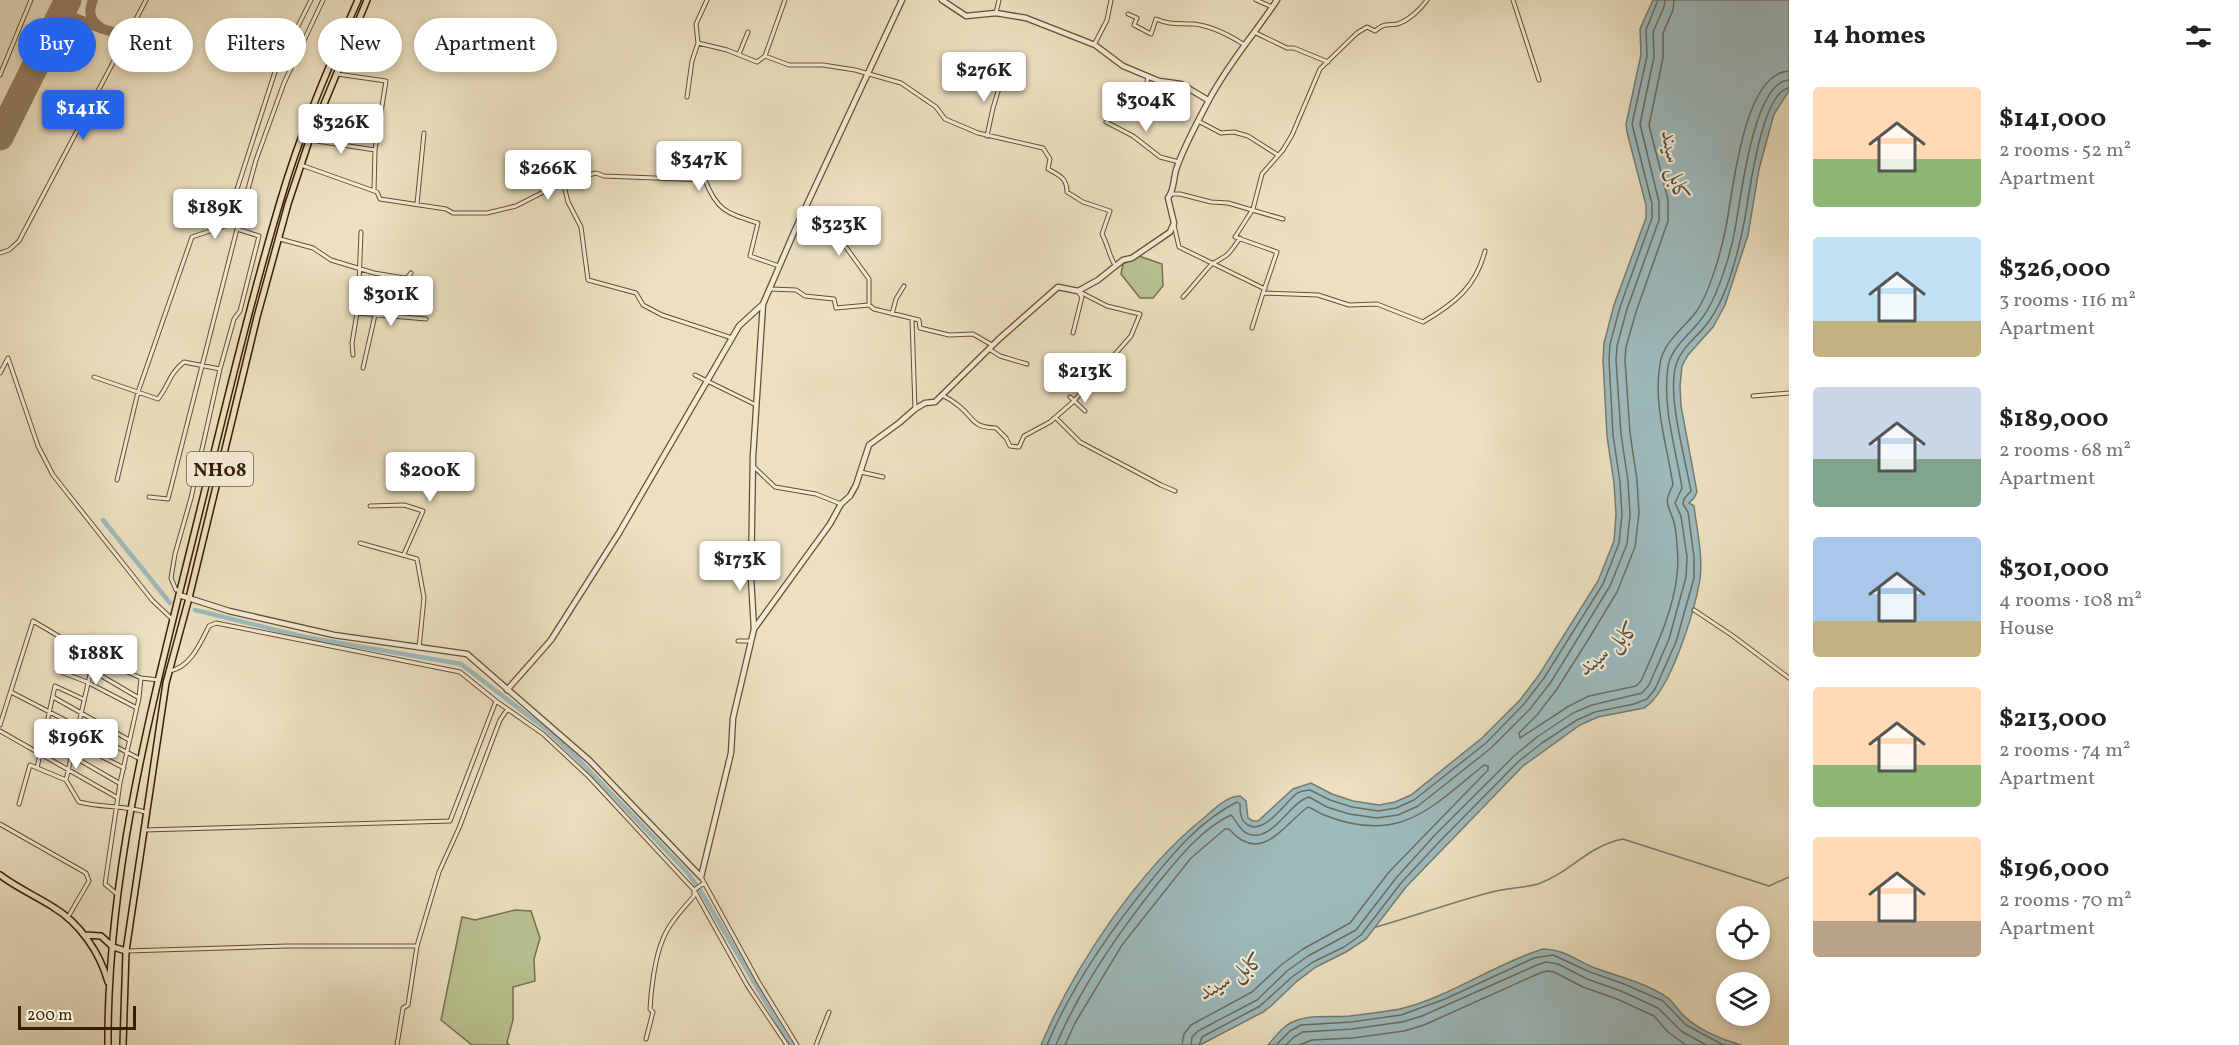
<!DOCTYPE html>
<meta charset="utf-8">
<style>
:root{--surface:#fff;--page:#f2f2f2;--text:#202124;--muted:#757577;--accent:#2563eb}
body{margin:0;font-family:Vollkorn,Amiri,serif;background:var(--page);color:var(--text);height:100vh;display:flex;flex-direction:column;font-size:22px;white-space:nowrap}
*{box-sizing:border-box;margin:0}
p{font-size:20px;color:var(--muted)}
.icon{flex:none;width:33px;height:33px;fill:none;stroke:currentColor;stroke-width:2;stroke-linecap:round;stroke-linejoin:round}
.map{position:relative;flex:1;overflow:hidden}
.side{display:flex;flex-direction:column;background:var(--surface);width:450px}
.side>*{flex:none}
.top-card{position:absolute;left:18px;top:18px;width:570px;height:54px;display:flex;gap:12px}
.controls{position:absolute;left:1716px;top:906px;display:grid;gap:12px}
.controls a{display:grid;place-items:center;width:54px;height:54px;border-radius:50%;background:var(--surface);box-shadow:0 3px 9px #0003;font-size:30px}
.scale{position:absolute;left:18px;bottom:15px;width:118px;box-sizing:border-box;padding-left:6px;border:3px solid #371e02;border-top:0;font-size:16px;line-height:21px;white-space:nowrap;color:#371e02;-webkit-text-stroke:4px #f3ebd6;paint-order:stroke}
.price{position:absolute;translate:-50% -51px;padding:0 14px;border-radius:6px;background:#fff;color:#222;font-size:20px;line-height:39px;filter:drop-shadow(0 2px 3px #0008)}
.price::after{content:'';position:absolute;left:50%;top:36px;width:18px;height:14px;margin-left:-9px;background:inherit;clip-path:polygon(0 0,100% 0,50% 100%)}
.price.current{background:var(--accent);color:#fff}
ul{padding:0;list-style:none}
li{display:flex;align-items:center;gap:18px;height:150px;padding:0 24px}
li span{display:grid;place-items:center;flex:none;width:168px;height:120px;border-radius:6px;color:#555}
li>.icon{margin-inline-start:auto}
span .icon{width:72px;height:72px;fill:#fffc;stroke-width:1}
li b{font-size:26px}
h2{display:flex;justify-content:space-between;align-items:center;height:72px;padding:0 24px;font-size:26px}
.pill{padding:0 21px;border-radius:27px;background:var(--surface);box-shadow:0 3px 9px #0003;font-size:21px;line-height:54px}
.pill.current{background:var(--accent);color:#fff}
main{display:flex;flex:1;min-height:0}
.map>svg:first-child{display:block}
</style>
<main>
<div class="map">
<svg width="1789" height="1045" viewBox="0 0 1789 1045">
<rect width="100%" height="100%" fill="#ece0c0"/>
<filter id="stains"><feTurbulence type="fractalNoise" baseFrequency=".00333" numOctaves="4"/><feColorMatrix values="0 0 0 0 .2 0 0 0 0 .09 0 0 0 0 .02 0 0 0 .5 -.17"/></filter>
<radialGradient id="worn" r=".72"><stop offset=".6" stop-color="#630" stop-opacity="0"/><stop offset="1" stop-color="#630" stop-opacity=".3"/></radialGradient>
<path fill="#b9c291" stroke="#78704a" stroke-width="1.5" d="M1139 256 1162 264 1163 286 1153 298H1140L1121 274 1123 264Z
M515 910 531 911 540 938 534 959 535 981 513 987V1020L507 1042 509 1045H472L441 1020 462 917 475 920Z"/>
<path fill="#9dbabd" stroke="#747c72" stroke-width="1.5" d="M1653 0H1789V91L1774 114 1759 169 1748 235 1725 305 1713 327 1688 355 1682 366 1680 386 1681 406 1697 492 1694 498 1689 503 1694 506C1697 530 1703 556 1700 579 1695 610 1670 693 1644 708L1598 717 1580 725 1523 766 1406 887 1366 939 1346 952 1316 967 1296 982 1271 1006 1263 1012 1200 1045H1041C1074 967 1138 870 1205 817 1214 809 1227 796 1240 796L1246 801 1248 818 1253 821H1258L1293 789 1311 783 1332 794 1353 801 1379 805 1395 802 1411 795 1482 738 1520 700 1539 675 1598 581 1614 541 1616 514 1614 483 1607 436 1603 360 1604 343 1614 305 1646 218V205L1627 132 1626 124 1641 55 1640 29Z
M1543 949C1564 949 1577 961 1595 968 1619 977 1647 983 1668 998 1674 1003 1678 1010 1683 1015 1697 1029 1722 1040 1741 1045H1268C1274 1038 1280 1030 1287 1025 1306 1013 1329 1018 1350 1016 1366 1014 1384 1012 1400 1009 1450 997 1494 964 1543 949Z"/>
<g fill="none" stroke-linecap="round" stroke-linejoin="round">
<path stroke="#6a6c60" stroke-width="1.5" d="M1674 0 1673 10 1663 33V58L1649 125 1668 200V221L1636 312 1626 347 1625 360 1630 433 1637 480 1639 513 1635 547 1617 592 1588 640 1557 689 1537 715 1519 733 1520 738 1569 706 1589 696 1636 686 1641 681C1656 647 1673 612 1677 575 1679 563 1677 530 1673 519 1667 503 1664 502 1673 485 1667 445 1653 404 1660 364 1663 342 1683 329 1696 312 1710 292 1721 252 1726 227 1733 192 1743 73 1789 71
M1047 1045C1072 985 1109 932 1150 882 1174 852 1201 820 1237 802L1240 804C1240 812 1240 820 1248 825 1264 835 1285 803 1296 794 1300 791 1305 791 1310 790L1330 800 1352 807 1378 811 1396 808 1414 800 1486 743 1524 704 1544 678 1603 584 1619 543 1622 515 1620 482 1613 435 1609 360 1610 344 1620 307 1652 218V204L1632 124 1647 56 1646 30 1658 0
M1056 1045C1081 986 1118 933 1158 883 1178 859 1201 829 1231 815 1236 820 1238 828 1246 833 1271 846 1289 802 1309 797L1327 807 1349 814 1377 818 1398 815 1418 806 1491 748 1530 709 1551 682 1610 586 1627 544 1630 515 1628 481 1621 434 1616 360 1617 346 1627 309 1659 220V202L1640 124 1654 57 1653 32 1664 7 1665 0
M1065 1045 1075 1023 1122 945 1191 858 1225 829H1229C1261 866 1283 825 1308 807 1314 809 1319 813 1324 815 1399 845 1430 809 1484 765L1488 766V770L1389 872 1350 923 1303 949 1281 965 1252 992 1191 1025 1184 1034 1182 1045
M1191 1045 1192 1037 1198 1031 1257 1000 1287 971 1308 956 1356 930 1396 878 1434 836 1514 756 1537 737 1573 713 1592 705 1642 693 1649 685 1669 639 1686 577 1687 557 1681 516 1675 503 1682 488C1676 449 1662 407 1668 366 1672 346 1691 334 1702 318 1717 299 1731 253 1735 229 1741 199 1753 82 1789 80
M1199 1045 1202 1037 1260 1006 1292 977 1313 962 1344 947 1361 935 1401 883 1440 841 1519 761 1542 743 1577 720 1595 712 1634 704 1647 699 1655 689 1676 642 1694 578V557L1688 512 1683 504 1684 499 1691 491C1685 458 1667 395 1676 365 1681 347 1699 336 1709 321 1728 295 1739 249 1745 218 1749 194 1762 91 1789 88
M1276 1045 1290 1031 1301 1025 1351 1022 1401 1015 1445 999 1534 958 1553 955 1590 972 1624 984 1663 1001 1686 1025 1723 1045
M1286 1045 1294 1037 1303 1032 1352 1029 1402 1022 1422 1016 1537 965 1546 962 1558 964 1587 979 1621 991 1658 1008 1681 1031 1706 1045
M1299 1045 1312 1040 1353 1038 1404 1031 1424 1025 1540 973 1547 971 1554 972 1583 987 1617 999 1654 1016 1668 1032 1686 1045"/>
<path stroke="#747c72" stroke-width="1.5" d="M1376 927C1415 916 1453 902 1492 892 1507 888 1523 888 1538 884 1570 873 1587 846 1623 839L1769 886 1789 877"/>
<path stroke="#9dbabd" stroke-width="4.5" d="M103 520 170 603
M195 610 305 637 461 664 547 730 579 760 687 872 700 890 791 1045"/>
<path stroke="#927f61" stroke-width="10" d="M93 0C88 11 90 21 100 27
M64 9 67 15 103 29 154 44"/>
<path stroke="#927f61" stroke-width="27" d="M0 137 68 0"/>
<g stroke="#644e32" stroke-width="5">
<path id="minor" d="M1256 0 1272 7
M1427 0C1421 9 1408 21 1397 24 1386 26 1386 22 1375 31L1367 27 1357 33 1320 69 1292 135 1283 150 1262 174 1253 209 1235 237 1277 252 1263 293 1318 295 1349 305 1377 304 1423 322C1454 304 1476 287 1485 251
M1513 0 1539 80
M996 13 999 0
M1128 14 1137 18 1134 25 1151 34 1156 19C1169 25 1180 23 1194 24 1211 26 1229 35 1243 44
M1256 33 1287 48H1294L1328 62
M698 43 727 50 757 62 765 56 789 65H823L855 70 901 83 936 107 945 119 978 133 1043 148 1050 159 1048 169C1059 175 1067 178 1067 192L1083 202 1110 211 1102 234C1108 245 1109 256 1115 265
M1094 45 1107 20 1111 0
M739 54 748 32
M765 56 785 0
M337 74 386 81 375 150 374 191
M0 75 31 0
M687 97 692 61 698 43 696 24 707 0
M1142 114 1148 76
M1198 121 1221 133 1234 132 1248 136 1278 155
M1106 122 1133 136 1160 157 1179 162
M987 136 993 108 1003 75
M310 140 375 150
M301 165 377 192 380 199 446 209 453 213H487L516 206 563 182 568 202 581 227 588 280 636 293 643 305 662 315 732 338
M563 182 596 173 604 176 705 180C717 211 727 213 758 223L750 256 779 266
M1171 194H1180L1211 202 1228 203 1283 219
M417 204 424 133
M802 214 832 228 869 279V305
M1174 225 1179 247 1265 289
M280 239 313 248 331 260 374 273 404 278 408 277 411 273
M0 253 9 250 19 241 146 0
M770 289 796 290 805 296 834 299 836 308 869 305 874 309 919 320 920 328 949 335 973 334 992 345
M1183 297C1188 292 1210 265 1212 264 1230 254 1228 255 1240 238
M357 313 426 319
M892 314 896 299 904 286
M912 319 915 409
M1252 328 1263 293
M1073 333 1082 297 1079 293
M989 349 1000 356 1027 364
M353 355 352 343 357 313 354 310 359 284 361 232
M363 368 375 315
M220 369 234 319 240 311 259 236 237 229 256 160 284 83 323 0
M0 373 8 358 38 446 53 475 152 600 172 619
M695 375 756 405
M94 377 158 399C170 384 168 375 184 362L220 369 191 498 175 554 171 578 176 590H179
M942 395C948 398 954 402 959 406 975 419 971 427 996 428L1006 438 1010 446 1019 447 1024 436 1050 422 1073 402 1131 336 1140 314 1107 306 1078 291
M1753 396 1789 393
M1070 397 1085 411
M1056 418 1080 442 1161 485 1175 491
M754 467 775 487 816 494 841 504
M861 472 883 477
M117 480 138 392 192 237 225 226 275 72 311 0
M149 497 168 499 237 229
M370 506 404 505 423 511 404 554
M360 543 417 559 424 598 419 648
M1694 610 1733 636 1789 678
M738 641H750
M66 655 139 698
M94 657 66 780 79 802C101 808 124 805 145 812
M61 672 87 682 135 707
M11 692 140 759
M53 697 129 740
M496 701 543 734 589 777 694 890 747 985 787 1045
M0 725 33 621 94 657 141 678 159 680
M46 728 124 768
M0 731 118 798
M43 739 119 783
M37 768 55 686 83 699
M19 804 30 765 66 780
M0 824 86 873 89 881 68 917
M145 830 450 821 496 701 460 672 216 623 209 626C200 644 190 668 169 671
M701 877 758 981 797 1045
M118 895 105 884 120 783 139 698 141 678
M127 951 287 946H417
M646 1039 653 1012 650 1009C651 989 655 957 663 939 669 923 683 909 694 896V890L704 883
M397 1045 403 1008 408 1005 417 946 439 872 459 828 500 720 507 710
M816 1045 829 1012"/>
</g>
<g stroke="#644e32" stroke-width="7">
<path id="tertiary" d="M942 0 966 16 996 13 1026 18 1095 45 1123 66 1159 81 1181 84 1208 100
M179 595 229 611 334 635 467 654 590 761 701 877 731 753 733 718 754 629 751 578 753 456 763 304 795 230 902 0
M754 629 830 524 841 504 850 496 856 485 869 445 899 423 915 409 925 403 935 402 999 339 1058 287 1078 291 1098 280 1123 260 1132 258 1170 232 1174 223 1168 198C1175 189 1173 177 1177 167 1185 144 1198 121 1209 100 1229 62 1254 35 1277 0
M507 690 551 640 619 533 739 326 763 304"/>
</g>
<g stroke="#371e02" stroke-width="8">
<path id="trunk" d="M0 875C17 888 36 896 53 907 80 923 100 953 108 982
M85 935 101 936 113 947 126 951
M108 1045C107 872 152 705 193 538 221 426 247 313 280 202 300 133 329 66 358 0
M123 1045 126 951 166 683 189 598 257 317 288 204 310 138 367 0"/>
</g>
<use href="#minor" stroke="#f3ebd6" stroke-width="3"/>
<use href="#tertiary" stroke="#f3ebd6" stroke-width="4.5"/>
<use href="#trunk" stroke="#ece0c0" stroke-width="5"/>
</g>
<g text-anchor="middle" stroke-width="4.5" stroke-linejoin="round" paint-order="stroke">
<rect fill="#f3ebd6" stroke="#6f5c42" stroke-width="1.5" x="187" y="452" width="66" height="34" rx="4.5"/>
<g font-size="20" font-weight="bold" fill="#371e02">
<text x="220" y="476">NH08</text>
</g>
<g font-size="22" font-style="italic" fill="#564d3a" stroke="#f3ebd6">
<text transform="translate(1676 166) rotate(79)" y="8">کابل سيند</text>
<text transform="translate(1608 647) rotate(-40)" y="8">کابل سيند</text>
<text transform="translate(1231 975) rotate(-31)" y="8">کابل سيند</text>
</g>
</g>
<rect width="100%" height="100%" filter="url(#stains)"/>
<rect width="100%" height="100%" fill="url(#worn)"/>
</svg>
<div class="controls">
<a><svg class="icon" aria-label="locate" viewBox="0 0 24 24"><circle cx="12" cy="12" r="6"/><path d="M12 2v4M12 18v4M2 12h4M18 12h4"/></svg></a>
<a><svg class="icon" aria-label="layers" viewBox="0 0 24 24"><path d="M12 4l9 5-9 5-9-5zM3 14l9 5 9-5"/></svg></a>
</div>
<div class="scale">200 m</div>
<b class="price" style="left:984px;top:103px">$276K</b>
<b class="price" style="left:1146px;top:133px">$304K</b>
<b class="price current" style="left:83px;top:141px">$141K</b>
<b class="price" style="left:341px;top:155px">$326K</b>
<b class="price" style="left:699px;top:192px">$347K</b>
<b class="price" style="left:548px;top:201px">$266K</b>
<b class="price" style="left:215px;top:240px">$189K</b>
<b class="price" style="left:839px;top:257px">$323K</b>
<b class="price" style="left:391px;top:327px">$301K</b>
<b class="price" style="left:1085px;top:404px">$213K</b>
<b class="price" style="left:430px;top:503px">$200K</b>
<b class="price" style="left:740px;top:592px">$173K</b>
<b class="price" style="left:96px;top:686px">$188K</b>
<b class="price" style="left:76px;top:770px">$196K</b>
<div class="top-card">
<a class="pill current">Buy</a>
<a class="pill">Rent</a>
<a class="pill">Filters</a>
<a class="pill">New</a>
<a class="pill">Apartment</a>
</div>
</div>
<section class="side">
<h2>14 homes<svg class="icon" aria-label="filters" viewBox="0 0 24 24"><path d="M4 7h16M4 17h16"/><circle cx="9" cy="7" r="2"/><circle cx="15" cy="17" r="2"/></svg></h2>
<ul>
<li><span style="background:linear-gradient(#ffd9b3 60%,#8fb573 0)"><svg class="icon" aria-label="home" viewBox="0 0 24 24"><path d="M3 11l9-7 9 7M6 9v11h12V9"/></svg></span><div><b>$141,000</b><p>2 rooms · 52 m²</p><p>Apartment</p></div></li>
<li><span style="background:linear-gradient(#bfe0f5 70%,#c2b280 0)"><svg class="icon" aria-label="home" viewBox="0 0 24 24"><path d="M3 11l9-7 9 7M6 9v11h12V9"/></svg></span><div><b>$326,000</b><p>3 rooms · 116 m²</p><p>Apartment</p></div></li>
<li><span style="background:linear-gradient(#c9d6e8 60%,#7fa58c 0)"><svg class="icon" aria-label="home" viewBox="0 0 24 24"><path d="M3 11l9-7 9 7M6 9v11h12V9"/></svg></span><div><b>$189,000</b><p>2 rooms · 68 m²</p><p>Apartment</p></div></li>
<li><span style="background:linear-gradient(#a9c7e8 70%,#c2b280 0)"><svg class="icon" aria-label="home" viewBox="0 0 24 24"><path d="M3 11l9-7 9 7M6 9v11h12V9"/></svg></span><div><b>$301,000</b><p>4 rooms · 108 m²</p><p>House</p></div></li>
<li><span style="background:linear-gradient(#ffd9b3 65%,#8fb573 0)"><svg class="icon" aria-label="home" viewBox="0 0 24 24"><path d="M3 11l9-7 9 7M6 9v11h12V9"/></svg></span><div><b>$213,000</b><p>2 rooms · 74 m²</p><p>Apartment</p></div></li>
<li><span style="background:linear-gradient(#ffd9b3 70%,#b9a48a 0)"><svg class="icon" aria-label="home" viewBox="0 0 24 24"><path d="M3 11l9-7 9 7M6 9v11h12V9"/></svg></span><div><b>$196,000</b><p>2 rooms · 70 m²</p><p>Apartment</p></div></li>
</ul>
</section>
</main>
